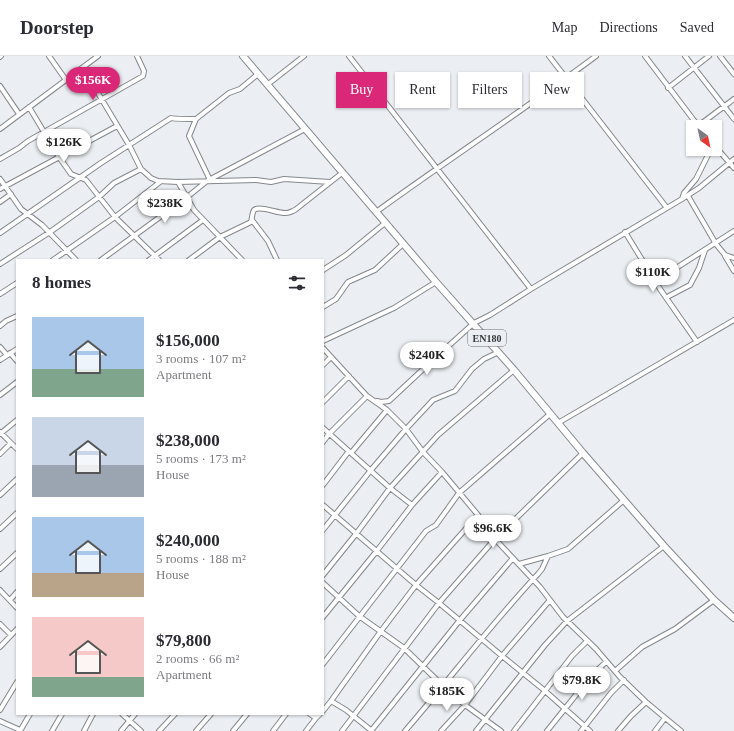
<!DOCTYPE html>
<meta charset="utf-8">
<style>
:root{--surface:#fff;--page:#f2f2f3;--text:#2b2b33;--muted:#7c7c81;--line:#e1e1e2;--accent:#db2777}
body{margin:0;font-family:Georgia,serif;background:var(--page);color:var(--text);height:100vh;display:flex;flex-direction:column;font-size:15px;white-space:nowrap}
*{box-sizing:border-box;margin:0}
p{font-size:13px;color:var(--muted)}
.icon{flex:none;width:22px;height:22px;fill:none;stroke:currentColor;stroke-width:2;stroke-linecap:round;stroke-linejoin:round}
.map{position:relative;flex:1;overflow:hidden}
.panel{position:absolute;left:16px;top:203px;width:308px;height:456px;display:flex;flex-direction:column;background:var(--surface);border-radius:0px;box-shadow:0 1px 3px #0004}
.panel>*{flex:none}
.banner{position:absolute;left:336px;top:16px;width:338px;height:36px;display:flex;gap:8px}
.needle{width:26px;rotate:147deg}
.buttons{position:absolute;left:686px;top:64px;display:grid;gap:8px}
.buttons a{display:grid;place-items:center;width:36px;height:36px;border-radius:0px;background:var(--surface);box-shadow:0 1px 3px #0004;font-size:20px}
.price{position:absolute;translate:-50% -34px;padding:0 9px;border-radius:14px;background:#fff;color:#222;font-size:13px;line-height:26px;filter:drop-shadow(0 1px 2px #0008)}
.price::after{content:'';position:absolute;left:50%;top:24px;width:12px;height:9px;margin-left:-6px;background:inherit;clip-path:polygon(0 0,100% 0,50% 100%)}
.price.active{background:var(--accent);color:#fff}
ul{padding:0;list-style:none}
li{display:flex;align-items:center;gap:12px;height:100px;padding:0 16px}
li span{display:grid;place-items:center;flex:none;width:112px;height:80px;border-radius:0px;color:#555}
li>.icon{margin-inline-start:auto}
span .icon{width:48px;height:48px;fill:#fffc;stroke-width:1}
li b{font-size:17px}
h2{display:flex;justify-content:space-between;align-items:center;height:48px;padding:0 16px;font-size:17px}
.pill{padding:0 14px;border-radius:0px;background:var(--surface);box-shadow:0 1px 3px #0004;font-size:14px;line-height:36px}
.pill.active{background:var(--accent);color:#fff}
header{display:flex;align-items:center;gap:24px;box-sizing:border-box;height:56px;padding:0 20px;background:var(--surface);border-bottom:1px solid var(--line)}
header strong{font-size:19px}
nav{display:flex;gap:22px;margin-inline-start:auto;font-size:14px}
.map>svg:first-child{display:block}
</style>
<header>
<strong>Doorstep</strong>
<nav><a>Map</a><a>Directions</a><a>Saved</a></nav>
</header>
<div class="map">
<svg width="734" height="675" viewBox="0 0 734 675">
<rect width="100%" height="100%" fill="#ebeef2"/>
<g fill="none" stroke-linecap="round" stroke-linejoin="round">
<g stroke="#84878b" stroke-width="6">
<path id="minor" d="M49 0 66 24
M349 0 531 233
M549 0 667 152
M645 0 699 71
M685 0 734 63
M720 0 734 18
M0 1 1 0
M83 12 129 89 141 113 151 122 158 125 178 126 256 124 271 126 284 123 330 126
M267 29 304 0
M0 30 19 58
M668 32 709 0
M29 51 59 101 71 118 86 124 115 161 159 204
M196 63 189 80 210 124
M698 70 734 43
M0 73 98 0
M715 90 734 112
M0 103 19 92 28 85 143 20 144 15 137 0
M0 123 21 153 42 169 76 204
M178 126 194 154 242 204
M0 133 117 70
M688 140 716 188 725 199 734 202
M682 143 684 137 696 123 711 93
M0 146 11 138
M376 156C449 103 524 54 596 0
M252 164 268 185 277 204
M625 176 660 233 697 286
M0 177 101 107 171 62C174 63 192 63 196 63L229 37 240 33 258 18
M725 200 734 215
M53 204 115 161 160 126
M101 204 186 142 207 125 305 73
M149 204 203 164
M189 204 220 181 251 166C252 163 252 157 254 154 260 149 279 158 286 157 290 157 292 155 295 154L342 117
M0 208 50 176 99 141 114 127 141 113
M323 214 346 199 385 167
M659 223 734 175
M0 238 17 227
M669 240 690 229 699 212 705 194
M323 251 336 243 348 226 375 214 403 188
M0 270 6 265 17 260
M323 285 394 252 436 226
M0 291 7 299
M323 292 367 340 387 354 406 373 423 396 442 416 478 459 495 483 540 531 563 561 596 593 620 621 646 646 681 675
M10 297 17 305
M0 304 17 293
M323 309 331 301
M0 339 17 326
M377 345 381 346 389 345 434 303 474 267 490 259 531 233 682 143 699 132 734 103
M323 346 349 320
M558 367 734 264
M323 372 390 432 412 449
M0 376 17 393
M0 378 17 364
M323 386 329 378 367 340
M351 397 387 354
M0 398 11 387
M323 429 349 395
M0 439 17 423
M323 449 416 529 439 547 502 600 544 634 590 675
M0 473 17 457
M323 474 371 414 406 373 433 344 455 335 472 313 484 303 499 296
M519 508 548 500 568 493 624 444
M0 513 17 497
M323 519 356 478 390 432 438 379 514 314
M323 527 359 560 404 592 443 630 465 649 501 675
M0 534 17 552
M10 544 17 536
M323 561 376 496 412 449 442 416
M0 568 11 579
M0 591 17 573
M323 608 426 475 436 469 459 437 550 358
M615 615 642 591 675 573 714 544
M331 645 381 575 416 529 478 459
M0 654 17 626
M323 655 331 645 346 654 372 675
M122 658 141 675
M310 658 316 662 320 658
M0 665 20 674
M20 675 30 658
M52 675 62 658
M84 675 93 658
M121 675 135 658
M159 675 175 658
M196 675 211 658
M233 675 247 658
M273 675 286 658
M306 675 316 662
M342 675 439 547 495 483 583 397
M371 675 460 564 513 502
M405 675C450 623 491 568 538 518L542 513 548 500
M441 675 465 649 502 600 550 544
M476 675 545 589 567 565 664 490
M514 675 572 600 587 585
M547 675 592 619 606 606
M581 675 611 637 624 624
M618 675 631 660 646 646
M655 675 665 662"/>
</g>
<g stroke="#84878b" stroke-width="8">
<path id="primary" d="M243 0 436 226 514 314 583 397 664 490 714 544 734 562"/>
</g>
<use href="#minor" stroke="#fff" stroke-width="4"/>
<use href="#primary" stroke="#fff" stroke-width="6"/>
</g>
<g text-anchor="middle" stroke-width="4" stroke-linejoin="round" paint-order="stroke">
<rect fill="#ebeef2" stroke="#6c6f70" stroke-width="1" x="468" y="274" width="38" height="16" rx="3"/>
<g font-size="10" font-weight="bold" fill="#363839">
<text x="487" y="286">EN180</text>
</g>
</g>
</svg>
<div class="buttons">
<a><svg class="needle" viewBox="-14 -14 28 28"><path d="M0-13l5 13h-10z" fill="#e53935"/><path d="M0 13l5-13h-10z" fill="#7c7c81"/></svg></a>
</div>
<b class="price active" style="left:93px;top:45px">$156K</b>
<b class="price" style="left:64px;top:107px">$126K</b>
<b class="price" style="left:165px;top:168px">$238K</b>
<b class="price" style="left:653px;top:237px">$110K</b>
<b class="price" style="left:427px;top:320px">$240K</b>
<b class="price" style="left:493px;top:493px">$96.6K</b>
<b class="price" style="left:582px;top:645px">$79.8K</b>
<b class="price" style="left:447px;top:656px">$185K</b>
<div class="banner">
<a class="pill active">Buy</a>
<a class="pill">Rent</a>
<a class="pill">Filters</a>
<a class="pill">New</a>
</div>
<section class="panel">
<h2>8 homes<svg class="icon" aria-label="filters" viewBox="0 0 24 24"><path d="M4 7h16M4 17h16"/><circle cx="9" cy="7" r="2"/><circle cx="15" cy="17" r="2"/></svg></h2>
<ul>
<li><span style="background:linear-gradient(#a9c7e8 65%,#7fa58c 0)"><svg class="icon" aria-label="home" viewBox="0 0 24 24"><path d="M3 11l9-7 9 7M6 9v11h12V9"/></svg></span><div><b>$156,000</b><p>3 rooms · 107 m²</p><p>Apartment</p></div></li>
<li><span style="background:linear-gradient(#c9d6e8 60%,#9aa5b1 0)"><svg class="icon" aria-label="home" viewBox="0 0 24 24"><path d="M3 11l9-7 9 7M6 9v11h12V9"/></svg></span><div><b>$238,000</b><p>5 rooms · 173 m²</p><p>House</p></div></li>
<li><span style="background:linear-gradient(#a9c7e8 70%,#b9a48a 0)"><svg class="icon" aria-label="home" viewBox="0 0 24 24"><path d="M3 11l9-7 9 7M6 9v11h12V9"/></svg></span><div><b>$240,000</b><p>5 rooms · 188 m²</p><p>House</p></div></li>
<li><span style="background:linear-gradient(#f6c9c9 75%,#7fa58c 0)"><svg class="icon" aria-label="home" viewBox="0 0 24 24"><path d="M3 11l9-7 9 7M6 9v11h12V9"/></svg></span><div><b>$79,800</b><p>2 rooms · 66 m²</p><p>Apartment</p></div></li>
</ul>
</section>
</div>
